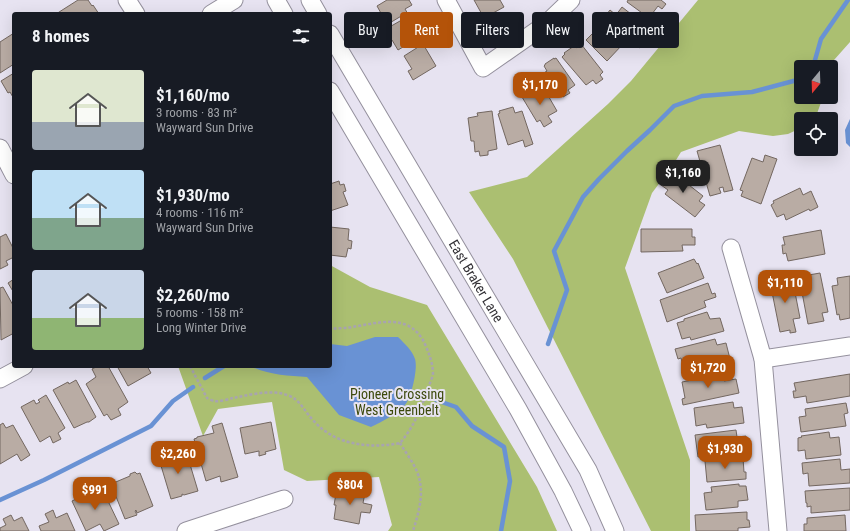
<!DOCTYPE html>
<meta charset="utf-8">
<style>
:root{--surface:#171b24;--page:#242831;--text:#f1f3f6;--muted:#9ea1a6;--accent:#b45309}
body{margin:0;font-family:"Roboto Condensed",sans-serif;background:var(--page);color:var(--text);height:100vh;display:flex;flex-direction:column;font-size:15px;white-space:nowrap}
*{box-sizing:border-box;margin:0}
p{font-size:13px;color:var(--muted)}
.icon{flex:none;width:22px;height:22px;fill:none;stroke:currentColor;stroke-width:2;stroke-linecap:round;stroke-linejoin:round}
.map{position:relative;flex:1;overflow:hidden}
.panel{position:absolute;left:12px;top:12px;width:320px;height:356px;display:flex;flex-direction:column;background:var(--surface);border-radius:4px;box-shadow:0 4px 16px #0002}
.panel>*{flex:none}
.hud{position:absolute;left:344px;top:12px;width:380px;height:36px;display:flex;gap:8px}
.needle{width:26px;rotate:199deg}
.fabs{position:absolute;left:794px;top:60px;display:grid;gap:8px}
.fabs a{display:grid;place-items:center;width:44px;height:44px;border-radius:4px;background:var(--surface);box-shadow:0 4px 16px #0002;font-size:20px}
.price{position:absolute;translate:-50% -34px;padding:0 9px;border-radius:8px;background:var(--accent);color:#fff;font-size:13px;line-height:26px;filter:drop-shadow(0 1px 2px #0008)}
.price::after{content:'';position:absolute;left:50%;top:24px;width:12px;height:9px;margin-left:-6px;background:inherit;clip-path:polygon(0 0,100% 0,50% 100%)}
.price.active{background:#222;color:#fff}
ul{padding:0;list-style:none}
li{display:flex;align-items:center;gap:12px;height:100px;padding:0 20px}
li span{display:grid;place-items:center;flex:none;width:112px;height:80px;border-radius:4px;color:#555}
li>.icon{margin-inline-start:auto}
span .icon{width:48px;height:48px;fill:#fffc;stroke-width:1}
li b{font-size:17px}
h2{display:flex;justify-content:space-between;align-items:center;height:48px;padding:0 20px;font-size:17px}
.chip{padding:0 14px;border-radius:4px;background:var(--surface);box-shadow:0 4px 16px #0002;font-size:14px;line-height:36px}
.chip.active{background:var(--accent);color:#fff}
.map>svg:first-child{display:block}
</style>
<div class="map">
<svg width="850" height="531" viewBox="0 0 850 531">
<rect width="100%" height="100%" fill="#e7e3f1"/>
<path fill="#abbf71" d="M698 0H850V42L834 60 831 71V67H801V97H823L815 119H801V128L788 134 773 136 739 131 681 152 673 165 652 193 625 268 690 460V531H651L513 259 469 192 527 177 608 104 631 81Z
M330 265 370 287 427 305 537 487 557 531H388L392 525 379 477 307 481 284 470 272 402 218 409 203 436 178 366H330Z"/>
<path fill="#6992d4" d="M850 119V147L846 143 845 130Z
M375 337H398C405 344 412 350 415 359 418 368 412 394 407 402 402 412 381 422 371 427L339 415 307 377C288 376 268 375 250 366H330V344L347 346Z"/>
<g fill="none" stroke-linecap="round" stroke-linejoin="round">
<path stroke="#6992d4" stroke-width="4.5" d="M813 67 821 39 848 0
M548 344 567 290 554 251 583 197 599 179 627 151 650 130 674 106 702 96 752 92 801 79
M205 378 224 366
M405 389 415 393
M436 400 456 407 472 426 504 447 510 481 501 531
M0 500 44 480 151 426 173 401 193 387"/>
</g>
<path fill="#b9aca4" stroke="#736760" d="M78 0H88L92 6 93 5 99 14H56Z
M387 0H409L412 5 405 9 408 14 404 16 403 15 388 24 387 23 383 25 378 18 382 15 377 6Z
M474 0H500L504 7 484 18Z
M628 0H661L666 4 662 9 658 6 649 18 627 2Z
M622 7 654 32 640 48 603 19 610 10 616 15Z
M414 13 415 15 417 14 424 26 420 29 423 35 398 50 392 40 389 42 385 34 388 32 386 29Z
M598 28 604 34 608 30 623 44 607 61 586 40Z
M14 33V64L0 73V42Z
M423 44 436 66 413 80 408 71 412 69 404 56Z
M581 44 603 72 600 75 603 79 596 84 593 80 586 85 562 57 565 54 564 53 574 46 576 48Z
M554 58V59L556 58 575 85 568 90 570 93 563 97 558 90 553 93 542 74 547 71 544 66 545 65V64Z
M14 73V99L10 92 8 93 1 81Z
M534 88H537L541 95 546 92 557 111 548 116 552 122 544 127 540 120 537 122 522 97Z
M513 107 515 113 522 111 533 144 525 147 523 140 508 145 498 114 500 113 499 111Z
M492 111 497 149 488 151V155L480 156 479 151 475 152 474 141H471L468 118 478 116 477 113Z
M720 145 733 190 724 192 723 187 719 188 721 193 710 196 697 151Z
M765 155 777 159 761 204 741 196 743 191 740 190 752 158 763 162Z
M671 171 703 196 699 201 705 205 695 217 665 194 668 190 661 185Z
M339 181 340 185 344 184 346 191 343 192 348 205 330 211V184Z
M800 188 803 195 811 191 818 207 810 211 809 209 786 220 784 214 777 217 771 205 774 203 773 201Z
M330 227 349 229 348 240 352 241 351 249 348 248 346 257 330 255Z
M641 229H692V237H695V245H682L683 251 641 252Z
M821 230 825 254 788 261 786 253 783 254 782 245H785L783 237Z
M6 234 14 250V257L6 261 8 265 0 269V237Z
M694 259 697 264 698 263 704 278 667 293 658 273Z
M820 273 828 312 822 313 824 321 808 324 801 287 805 286 803 276Z
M850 276V318L840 320 839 314 837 315 832 286 838 285 837 278Z
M792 277 800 318 793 319 796 332 790 333V330L780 332 770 282Z
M14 279V293L8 283Z
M708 283 712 294 715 293 716 297 704 301 706 307 667 322 660 300Z
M3 287 14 307V333L1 340 0 288Z
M707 312 710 319 720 318 724 331 691 340 690 337 682 339 677 323 684 321V319Z
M715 339 717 345 726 343 730 359 684 371 681 358 678 359 675 349Z
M98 366H108L128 402 118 409 121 415 111 420 107 414 104 416 86 384 96 377 92 369Z
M117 366H147L151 373 128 386Z
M723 374 724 381 736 379 739 393 683 405 682 399 685 398 682 382Z
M850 374V396L807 403 806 396 794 398 793 391H796L794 383Z
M76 380 96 417 89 422H87L74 428 53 390 68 382 69 384Z
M46 395 65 428 58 433 61 439 53 443 50 436 40 442 21 407 34 400 36 404 40 402 38 400Z
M733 402 734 408 742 407 744 423 707 428 706 424 696 426 694 408Z
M846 403 848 413 844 414 846 426 801 432 799 417 806 416 805 409Z
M271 422 276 449 265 452 266 454 259 456V451L245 454 240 428Z
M3 423 6 428 13 425 30 455 21 461 17 454 0 464V425Z
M222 423 238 477 221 482 220 476 206 481 194 439 197 438V437L214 433 212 426Z
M736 430 737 437 746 436 748 452 698 457 695 435Z
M829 432 830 438 839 437 841 455 806 459 805 450 798 451V438L802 437 801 436Z
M186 451 198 491 184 495 182 494V496L171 499 159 459Z
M743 458 744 472H746V479L707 482 705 461Z
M840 459 841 470 850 469V483L809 486 808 473 803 474 802 463Z
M135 472 137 474 140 473 153 506 137 513 136 510 135 511 137 515 125 519 111 484 130 476V474Z
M739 484V486H746L748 500 738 501V507L706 510 704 493 712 492 711 487Z
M99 488 106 502 108 501 119 524 104 531 100 524 86 531 72 501Z
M337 488 365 493 363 503 372 505 370 513 361 512 359 524 334 519 336 505H334Z
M850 488V510L811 513V506L807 507V503H806L805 491Z
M53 510 56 518 67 513 75 531H41L39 526 49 522 45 514Z
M747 512V520H749L750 527 738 528V531H696L695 515Z
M11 515 14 521 22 517 29 531H0V528L6 525 3 519Z
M845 515 846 531H804V524H807V518Z"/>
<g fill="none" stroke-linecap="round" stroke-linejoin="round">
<g stroke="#94909d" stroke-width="19">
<g id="minor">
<path d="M127 0 136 14"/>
<path d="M276 0 284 14"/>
<path d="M310 0 318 14"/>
<path d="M446 0 483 68 546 24 571 0"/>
<path d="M211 14 234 0"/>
<path id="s1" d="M330 34 588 470 615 531"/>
<path d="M330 91 518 409 563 491 582 531"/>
<path d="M0 148 14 175"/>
<path d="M731 248 763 359 778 531"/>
<path d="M763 359 850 346"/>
<path d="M0 379 24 366"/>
<path d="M186 531 284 499"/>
</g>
</g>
<path stroke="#a8a4af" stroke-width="2.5" stroke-dasharray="3 2" stroke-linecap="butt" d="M190 366 207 398C209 399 213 401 215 401 220 402 228 399 233 398 250 395 270 389 287 395 300 399 304 411 313 420 334 445 369 449 400 443 418 422 423 401 433 375 433 363 429 353 424 342 407 310 373 325 345 328 340 328 335 329 330 328
M400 443C407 455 418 468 420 482 423 498 418 515 413 531"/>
<use href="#minor" stroke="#fff" stroke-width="17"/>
</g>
<g text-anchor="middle" stroke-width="4" stroke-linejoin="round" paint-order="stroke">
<g font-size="14" fill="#323035" stroke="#e7e3f1">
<text dy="5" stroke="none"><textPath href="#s1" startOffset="287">East Braker Lane</textPath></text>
</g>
<g font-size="14" fill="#3c490b" stroke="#e7e3f1">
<text x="397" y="399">Pioneer Crossing<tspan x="397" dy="16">West Greenbelt</tspan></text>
</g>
</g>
</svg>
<div class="fabs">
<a><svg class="needle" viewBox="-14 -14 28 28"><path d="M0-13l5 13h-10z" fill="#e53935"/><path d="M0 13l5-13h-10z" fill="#9ea1a6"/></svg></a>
<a><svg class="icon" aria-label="locate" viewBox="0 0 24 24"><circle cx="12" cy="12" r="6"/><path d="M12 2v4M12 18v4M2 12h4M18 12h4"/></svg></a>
</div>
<b class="price" style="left:540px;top:106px">$1,170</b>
<b class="price active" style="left:683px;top:194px">$1,160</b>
<b class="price" style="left:785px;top:304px">$1,110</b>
<b class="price" style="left:708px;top:389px">$1,720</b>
<b class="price" style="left:725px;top:470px">$1,930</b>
<b class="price" style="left:178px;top:475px">$2,260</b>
<b class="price" style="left:350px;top:506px">$804</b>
<b class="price" style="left:95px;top:511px">$991</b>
<div class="hud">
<a class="chip">Buy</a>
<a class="chip active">Rent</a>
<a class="chip">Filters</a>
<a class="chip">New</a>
<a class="chip">Apartment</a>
</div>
<section class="panel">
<h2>8 homes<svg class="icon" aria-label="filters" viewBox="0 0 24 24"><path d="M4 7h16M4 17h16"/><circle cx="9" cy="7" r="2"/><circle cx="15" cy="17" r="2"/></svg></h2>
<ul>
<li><span style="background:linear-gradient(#dfe7d0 65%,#9aa5b1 0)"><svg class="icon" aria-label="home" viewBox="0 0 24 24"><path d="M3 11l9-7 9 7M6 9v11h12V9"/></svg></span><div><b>$1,160/mo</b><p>3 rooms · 83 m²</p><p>Wayward Sun Drive</p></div></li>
<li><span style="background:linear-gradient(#bfe0f5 60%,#7fa58c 0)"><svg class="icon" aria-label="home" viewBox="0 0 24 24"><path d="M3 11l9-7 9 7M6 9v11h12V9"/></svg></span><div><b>$1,930/mo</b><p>4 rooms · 116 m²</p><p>Wayward Sun Drive</p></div></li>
<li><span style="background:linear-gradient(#c9d6e8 60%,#8fb573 0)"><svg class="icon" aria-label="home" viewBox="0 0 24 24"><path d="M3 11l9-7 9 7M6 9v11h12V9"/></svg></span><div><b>$2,260/mo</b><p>5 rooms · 158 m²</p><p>Long Winter Drive</p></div></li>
</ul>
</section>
</div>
